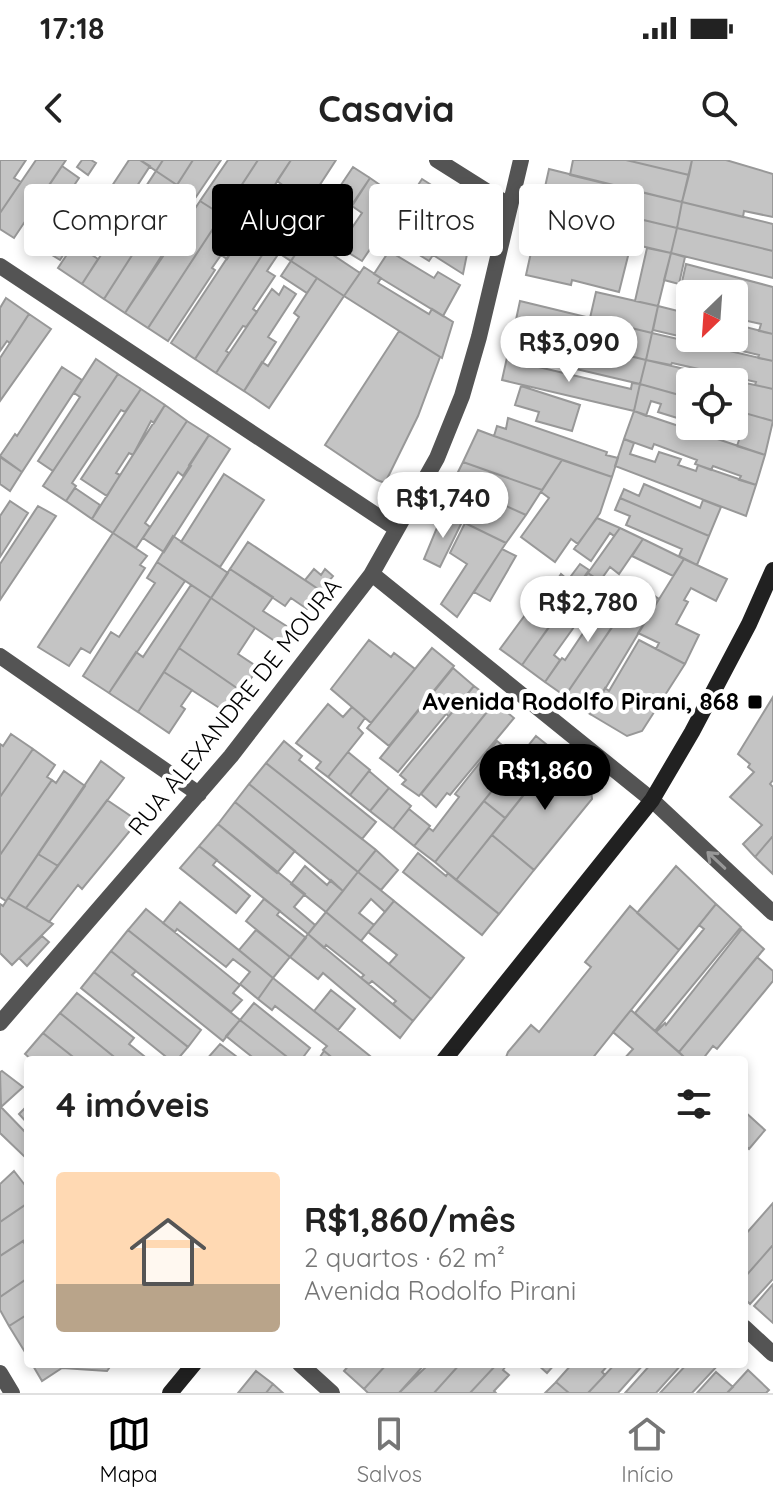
<!DOCTYPE html>
<html lang="pt">
<meta charset="utf-8">
<style>
:root{--surface:#fff;--page:#f6f6f6;--text:#222;--muted:#767676;--line:#e0e0e0;--accent:#000}
body{margin:0;font-family:Quicksand,sans-serif;background:var(--page);color:var(--text);height:100vh;display:flex;flex-direction:column;font-size:30px;white-space:nowrap}
*{box-sizing:border-box;margin:0}
p{font-size:26px;color:var(--muted)}
.icon{flex:none;width:44px;height:44px;fill:none;stroke:currentColor;stroke-width:2;stroke-linecap:round;stroke-linejoin:round}
.map{position:relative;flex:1;overflow:hidden}
.side{position:absolute;left:24px;top:896px;width:724px;height:312px;display:flex;flex-direction:column;background:var(--surface);border-radius:8px;box-shadow:0 4px 12px #0003}
.side>*{flex:none}
.hud{position:absolute;left:24px;top:24px;width:726px;height:72px;display:flex;gap:16px}
.needle{width:52px;rotate:205deg}
.controls{position:absolute;left:676px;top:120px;display:grid;gap:16px}
.controls a{display:grid;place-items:center;width:72px;height:72px;border-radius:8px;background:var(--surface);box-shadow:0 4px 12px #0003;font-size:40px}
.price{position:absolute;translate:-50% -68px;padding:0 18px;border-radius:28px;background:#fff;color:#222;font-size:26px;line-height:52px;filter:drop-shadow(0 2px 4px #0008)}
.price::after{content:'';position:absolute;left:50%;top:48px;width:24px;height:18px;margin-left:-12px;background:inherit;clip-path:polygon(0 0,100% 0,50% 100%)}
.price.current{background:var(--accent);color:#fff}
ul{padding:0;list-style:none}
li{display:flex;align-items:center;gap:24px;height:200px;padding:0 32px}
li+li{border-top:2px solid var(--line)}
li span{display:grid;place-items:center;flex:none;width:224px;height:160px;border-radius:8px;color:#555}
li>.icon{margin-inline-start:auto}
span .icon{width:96px;height:96px;fill:#fffc;stroke-width:1}
li b{font-size:34px}
h2{display:flex;justify-content:space-between;align-items:center;height:96px;padding:0 32px;font-size:34px}
.pill{padding:0 28px;border-radius:8px;background:var(--surface);box-shadow:0 4px 12px #0003;font-size:28px;line-height:72px}
.pill.current{background:var(--accent);color:#fff}
.status{display:flex;justify-content:space-between;align-items:center;height:56px;padding:0 40px;background:var(--surface);direction:ltr}
.status svg{height:22px;fill:currentColor}
header{display:flex;justify-content:space-between;align-items:center;height:104px;padding:0 32px;background:var(--surface);font-size:36px;font-weight:800}
.dock{display:flex;justify-content:space-around;align-items:center;height:112px;border-top:2px solid var(--line);background:var(--surface);font-size:22px;color:var(--muted)}
.dock a{display:grid;justify-items:center;gap:4px}
.dock .current{color:var(--accent)}
.map>svg:first-child{display:block}
</style>
<div class="status"><b>17:18</b><svg viewBox="0 0 49 12"><path d="M0 12V9h3v3zM5 12V6h3v6zM10 12V3h3v9zM15 12V0h3v12zM26 1h20v11H26zM47 4h2v5h-2z"/></svg></div>
<header><svg class="icon" aria-label="back" viewBox="0 0 24 24"><path d="M15 5l-7 7 7 7"/></svg>Casavia<svg class="icon" aria-label="search" viewBox="0 0 24 24"><circle cx="10" cy="10" r="6"/><path d="M15 15l6 6"/></svg></header>
<div class="map">
<svg width="773" height="1233" viewBox="0 0 773 1233">
<rect width="100%" height="100%" fill="#fff"/>
<path fill="#c4c4c4" stroke="#989898" stroke-width="2" d="M0 0H26L14 18 21 22 0 53Z
M36 0H66L14 78 0 69V53Z
M82 0H91L96 3 88 15 77 7Z
M129 0H140L150 6 92 95 98 99 82 124 58 108Z
M140 0H163L156 11Z
M163 0H193L177 25 156 11Z
M193 0H221L196 37 177 25Z
M228 0H258L222 55 200 41Z
M258 0H291L245 71 222 55Z
M291 0H336L308 43 277 21Z
M573 0H626L689 15 682 42 570 15Z
M626 0H692L689 15Z
M692 0H726L773 14V57L744 51 743 57 682 42Z
M62 6 79 18 44 70 26 59Z
M353 7 370 18 326 83 332 87 328 92 306 77Z
M549 9 682 42 677 68 543 36Z
M156 11 177 25 104 139 82 124Z
M370 18 406 43 387 72 383 70 362 101 339 87 362 53 352 46Z
M422 19 469 49 470 79 463 114 433 95 429 101 386 74Z
M543 36 677 68 671 93 538 62Z
M168 39 189 53 125 153 104 139Z
M200 41 222 55 148 168 125 153Z
M682 42 773 64V91L677 68Z
M262 44 283 59 291 46 316 63 291 101 245 71Z
M222 55 245 71 227 99 221 95 212 108 215 110 168 181 148 168Z
M64 59 80 69 60 100 44 90Z
M562 68 631 84 619 132 572 120 571 125 526 115 534 79 558 85Z
M677 68 773 91V118L671 93Z
M245 71 268 86 195 199 171 183Z
M306 77 360 113 344 136 291 101Z
M268 86 279 93 267 111 275 116 253 149 257 152 246 167 243 166 226 191 229 193 216 213 195 199Z
M647 88 671 93 658 146 635 141Z
M389 91 434 118 438 112 460 125 443 156 374 114Z
M671 93 685 97 679 124 664 120Z
M291 101 317 118 307 133 281 116Z
M686 104 773 127V174L759 171 761 164 734 158V134H690V147L677 144Z
M364 107 381 118 378 123 429 154 432 149 453 162 442 198 344 136Z
M317 118 344 136 269 248 244 231 262 202 268 206 299 157 294 153Z
M284 126 296 134 268 177 276 182 244 231 216 213 272 129 279 135Z
M596 132 658 146 652 173 590 158Z
M6 138 29 154 10 183 7 181 0 191V148Z
M520 141 652 173 646 200 597 188 598 183 574 177 573 183 565 181 566 176 542 171 540 175 514 169Z
M658 146 690 154V178H734V164L773 174V201L758 198 759 195 653 170Z
M29 154 51 169 0 241V198Z
M514 169 543 176 541 182 609 197 610 191 646 200 640 224 508 193Z
M399 171 440 197 418 256 385 323 377 320 325 285Z
M652 173 773 201V229L755 225 756 222 672 203 671 205 646 200Z
M508 193 531 199 530 205 631 229 632 223 640 224 634 251 502 220Z
M96 199 118 214 53 311 38 301 80 237 74 233Z
M646 200 702 213 701 219 713 222H690V238L640 224Z
M62 207 82 220 22 312 0 296 15 274 17 276Z
M118 214 141 229 125 252 121 250 72 323 76 326 66 341 43 326Z
M741 222 773 229V261L734 250V227L739 228Z
M640 224 690 238V262L658 252 661 244 651 241 646 256 634 251Z
M521 226 580 245 572 271 536 261 539 252 515 245Z
M141 229 165 245 154 263 151 261 133 295 129 293 116 313 120 315 107 336 81 319Z
M165 245 187 261 113 373 92 359Z
M734 250 773 261 765 295 737 286 740 277 705 266H734Z
M634 251 765 295 756 325 739 320 741 316 713 306 711 310 695 304 697 300 654 284 652 289 624 279Z
M508 258 607 292 606 295 618 298 612 317 494 276 497 266 506 269Z
M187 261 209 275 183 316 178 312 145 363 150 367 136 388 113 373Z
M478 270 494 276 562 300 542 330 463 302Z
M209 275 230 289 164 392 143 378 191 306 189 305Z
M624 279 634 283 630 294 655 302 659 292 681 299 678 305 696 311 698 305 756 325 746 356 615 306Z
M0 297 22 312 10 331 0 324Z
M562 300 612 317 600 353 578 384 571 379 555 402 521 377 549 338 541 332Z
M463 302 542 330 526 355 453 322Z
M224 314 264 340 220 407 181 382Z
M453 322 526 355 506 383 440 351Z
M644 324 700 348 703 340 721 347 709 376 620 338 624 329 639 336Z
M75 328 100 345 92 359 66 341Z
M620 338 709 376 697 405 679 396 682 389 626 365 630 356 615 350Z
M10 341 28 353 0 397V356Z
M38 346 56 356 0 440V404Z
M443 353 462 362 440 407 424 399Z
M597 358 620 368 614 376 610 373 591 401 574 389Z
M465 363 506 383 457 457 441 444 467 404 450 393Z
M620 368 643 379 619 414 610 407 600 421 588 413Z
M113 373 147 396 140 405 145 408 90 493 81 488 69 506 38 487Z
M173 376 228 413 211 438 157 402Z
M643 379 684 399 673 416 632 396Z
M248 382 321 431 307 449 291 438 285 446 230 409Z
M502 389 516 396 490 441 474 432Z
M684 399 727 419 716 441 691 428 684 440 688 442 676 464 699 475 685 504 656 489 659 483 638 473Z
M157 402 185 421 109 533 83 516 111 472 119 477 155 423 147 418Z
M580 404 589 410 522 505 500 489 551 420 555 423 561 414 568 420Z
M230 409 273 437 263 451 291 469 279 484 211 438Z
M314 409 321 415 325 409 333 416 321 431 305 420Z
M588 413 604 425 554 495 560 500 545 522 522 505Z
M191 425 211 438 138 552 109 533 136 492 143 497Z
M640 426 659 439 590 554 565 536Z
M612 430 630 441 565 536 545 522 562 498 565 500Z
M211 438 255 468 238 494 259 508 241 531 179 488Z
M369 480 391 497 394 493 415 509 371 563 331 529Z
M639 480 685 504 642 571 627 576 590 554 605 528 609 531Z
M179 488 241 531 224 551 164 512Z
M432 488 454 506 389 586 367 568Z
M453 508 474 526 449 556 446 554 398 612 380 598Z
M164 512 192 530 181 546 185 549 169 573 138 552Z
M474 526 495 542 419 636 402 624 406 620 400 615Z
M773 537V620L770 624 773 627V676L755 697 743 684 762 665 730 637 754 612 748 607 750 604 738 594Z
M495 542 514 558 450 635 447 633 436 647 421 634Z
M328 544 343 557 352 547 365 558 358 568 363 573 328 617 316 608 321 602 296 583Z
M11 574 33 589 0 637V584L3 586Z
M536 576 557 593 505 658 484 641Z
M284 581 302 596 299 600 376 662 362 679 266 603Z
M497 581 518 598 435 702 414 686 429 668 433 671 459 637 455 634Z
M33 589 55 605 47 617 52 620 0 695V637Z
M348 592 370 610 350 635 328 617Z
M557 593 590 620 592 639 534 710 492 675Z
M101 601 124 618 58 706 38 694Z
M266 603 376 690 358 712 249 624Z
M64 611 85 626 6 741 0 737V695L52 620 56 623Z
M369 611 389 628 370 651 350 635Z
M249 624 358 712 343 731 235 642Z
M389 628 411 646 393 669 370 651Z
M107 640 138 661 82 729 78 725 49 762 26 748Z
M484 641 505 658 456 720 435 702Z
M235 642 295 691 277 713 218 664Z
M409 649 430 666 414 686 393 669Z
M218 664 305 734 294 747 315 765 308 774 199 686Z
M492 675 534 710 499 754 456 720Z
M773 676V714L755 697Z
M199 686 217 700 213 705 250 736 236 753 180 708Z
M376 690 398 710 381 730 358 712Z
M418 693 446 716 448 713 499 754 482 775 403 712Z
M38 694 58 706 26 748 8 738Z
M305 706 327 725 331 720 343 731 326 752 291 724Z
M676 706 716 744 679 790 637 753Z
M358 712 394 741 385 752 371 739 359 753 374 765 361 781 326 752Z
M8 738 53 764 12 805 0 793V744L3 746Z
M264 739 280 751 277 755 306 778 290 797 246 761Z
M394 741 464 798 431 839 389 804 397 795 368 772Z
M180 742 273 818 258 839 240 824 250 812 233 799 226 807 177 769 175 772 163 763Z
M716 744 741 767 655 871 635 853 704 769 699 765Z
M630 746 679 790 591 900H505L508 892 531 865 539 872 591 807 585 802Z
M146 749 240 825 233 833 242 840 231 852 128 770Z
M326 752 431 839 413 861 393 844 396 841 372 821 369 824 361 818 364 815 326 785 324 788 308 774Z
M742 769 764 789 679 892 656 872 665 863 666 865Z
M128 770 240 860 223 881 111 791Z
M256 770 290 797 273 818 239 790Z
M308 774 413 861 400 878 323 813 318 819 290 797Z
M42 776 49 782 27 806 19 798Z
M111 791 136 811 132 815 201 870 188 887 94 812Z
M757 797 773 811V821L717 889 713 886 702 900H687L679 892Z
M94 812 188 887 177 900H170L81 828Z
M273 818 314 851 375 900H335L323 890 327 886 275 846 272 850 258 839Z
M331 830 355 849 338 870 314 851Z
M77 833 134 878 129 884 149 900H118L60 853Z
M254 843 310 888 301 900H291L240 860Z
M631 850 684 897 681 900H623L633 889 613 872Z
M60 853 118 900H77L43 873Z
M240 860 291 900H256L226 876Z
M43 873 77 900H32L25 894Z
M220 884 241 900H206Z
M324 891 335 900H318Z
M2 911 23 927 1 947 0 912Z
M28 945V964L19 954Z
M0 946 28 975V1000L0 973Z
M744 951 765 970 749 989 744 984Z
M14 1011 28 1029V1043L0 1062V1024Z
M28 1043V1078L0 1096V1062Z
M773 1043V1085L744 1118V1076Z
M23 1081 26 1086 28 1085V1118L0 1137V1096Z
M773 1085V1119L750 1144 744 1138V1118Z
M28 1118V1154L9 1166 0 1150V1137Z
M773 1124V1163L754 1146Z
M28 1154V1197L9 1166Z
M32 1204H112L107 1211 62 1208 42 1221Z
M350 1204H387L364 1229 344 1211Z
M387 1204H425L399 1233H368L364 1229Z
M429 1204H460L434 1233H399Z
M460 1204H497L470 1233H434Z
M497 1204 506 1206 503 1210 509 1215 494 1231 496 1233H470Z
M537 1204H555L547 1213Z
M572 1204H609L602 1212 605 1215 588 1233H569L556 1222Z
M615 1204H644L618 1233H588Z
M651 1204H682L656 1233H625Z
M687 1204H719L692 1233H660Z
M748 1210 769 1230 766 1233H727Z
M256 1211 273 1224 266 1233H238Z
M716 1212 733 1227 727 1233H697Z
M556 1222 569 1233H545Z
M273 1224 283 1233H266Z"/>
<g fill="none" stroke-linecap="round" stroke-linejoin="round">
<path stroke="#545454" stroke-width="16" d="M437 0 510 46
M0 106 397 369
M372 414 652 640 773 753
M0 496 199 634
M0 863 231 596 371 415 437 298 462 236 479 177 521 0
M744 1167 773 1194
M300 1204 332 1233
M0 1213 12 1233"/>
<path stroke="#212121" stroke-width="16" d="M444 900 652 640 692 572 749 464 773 410
M170 1233 194 1204"/>
</g>
<defs><path id="oneway-shaft" d="M-6 0H5M1.5-3L5.5 0L1.5 3" fill="none" stroke-width="1.6" stroke-linecap="round" stroke-linejoin="round" transform="scale(2)"/></defs>
<use stroke="#989898" href="#oneway-shaft" transform="translate(716 700) rotate(-137)"/>
<rect fill="#000" stroke="#fff" stroke-width="3" x="747" y="534" width="16" height="16" rx="4"/>
<g text-anchor="middle" stroke-width="8" stroke-linejoin="round" paint-order="stroke">
<g font-size="24" font-weight="bold" fill="#000" stroke="#fff" text-anchor="end">
<text x="739" y="550">Avenida Rodolfo Pirani, 868</text>
</g>
<g font-size="24" fill="#000" stroke="#fff">
<text transform="translate(235 547) rotate(-51)" y="8">RUA ALEXANDRE DE MOURA</text>
</g>
</g>
</svg>
<div class="controls">
<a><svg class="needle" viewBox="-14 -14 28 28"><path d="M0-13l5 13h-10z" fill="#e53935"/><path d="M0 13l5-13h-10z" fill="#767676"/></svg></a>
<a><svg class="icon" aria-label="locate" viewBox="0 0 24 24"><circle cx="12" cy="12" r="6"/><path d="M12 2v4M12 18v4M2 12h4M18 12h4"/></svg></a>
</div>
<b class="price" style="left:569px;top:224px">R$3,090</b>
<b class="price" style="left:443px;top:380px">R$1,740</b>
<b class="price" style="left:588px;top:484px">R$2,780</b>
<b class="price current" style="left:545px;top:652px">R$1,860</b>
<div class="hud">
<a class="pill">Comprar</a>
<a class="pill current">Alugar</a>
<a class="pill">Filtros</a>
<a class="pill">Novo</a>
</div>
<section class="side">
<h2>4 imóveis<svg class="icon" aria-label="filters" viewBox="0 0 24 24"><path d="M4 7h16M4 17h16"/><circle cx="9" cy="7" r="2"/><circle cx="15" cy="17" r="2"/></svg></h2>
<ul>
<li><span style="background:linear-gradient(#ffd9b3 70%,#b9a48a 0)"><svg class="icon" aria-label="home" viewBox="0 0 24 24"><path d="M3 11l9-7 9 7M6 9v11h12V9"/></svg></span><div><b>R$1,860/mês</b><p>2 quartos · 62 m²</p><p>Avenida Rodolfo Pirani</p></div></li>
</ul>
</section>
</div>
<nav class="dock">
<a class="current"><svg class="icon" aria-label="map" viewBox="0 0 24 24"><path d="M3 6l6-2 6 2 6-2v14l-6 2-6-2-6 2zM9 4v14M15 6v14"/></svg>Mapa</a>
<a><svg class="icon" aria-label="saved" viewBox="0 0 24 24"><path d="M7 4h10v16l-5-4-5 4z"/></svg>Salvos</a>
<a><svg class="icon" aria-label="home" viewBox="0 0 24 24"><path d="M3 11l9-7 9 7M6 9v11h12V9"/></svg>Início</a>
</nav>
